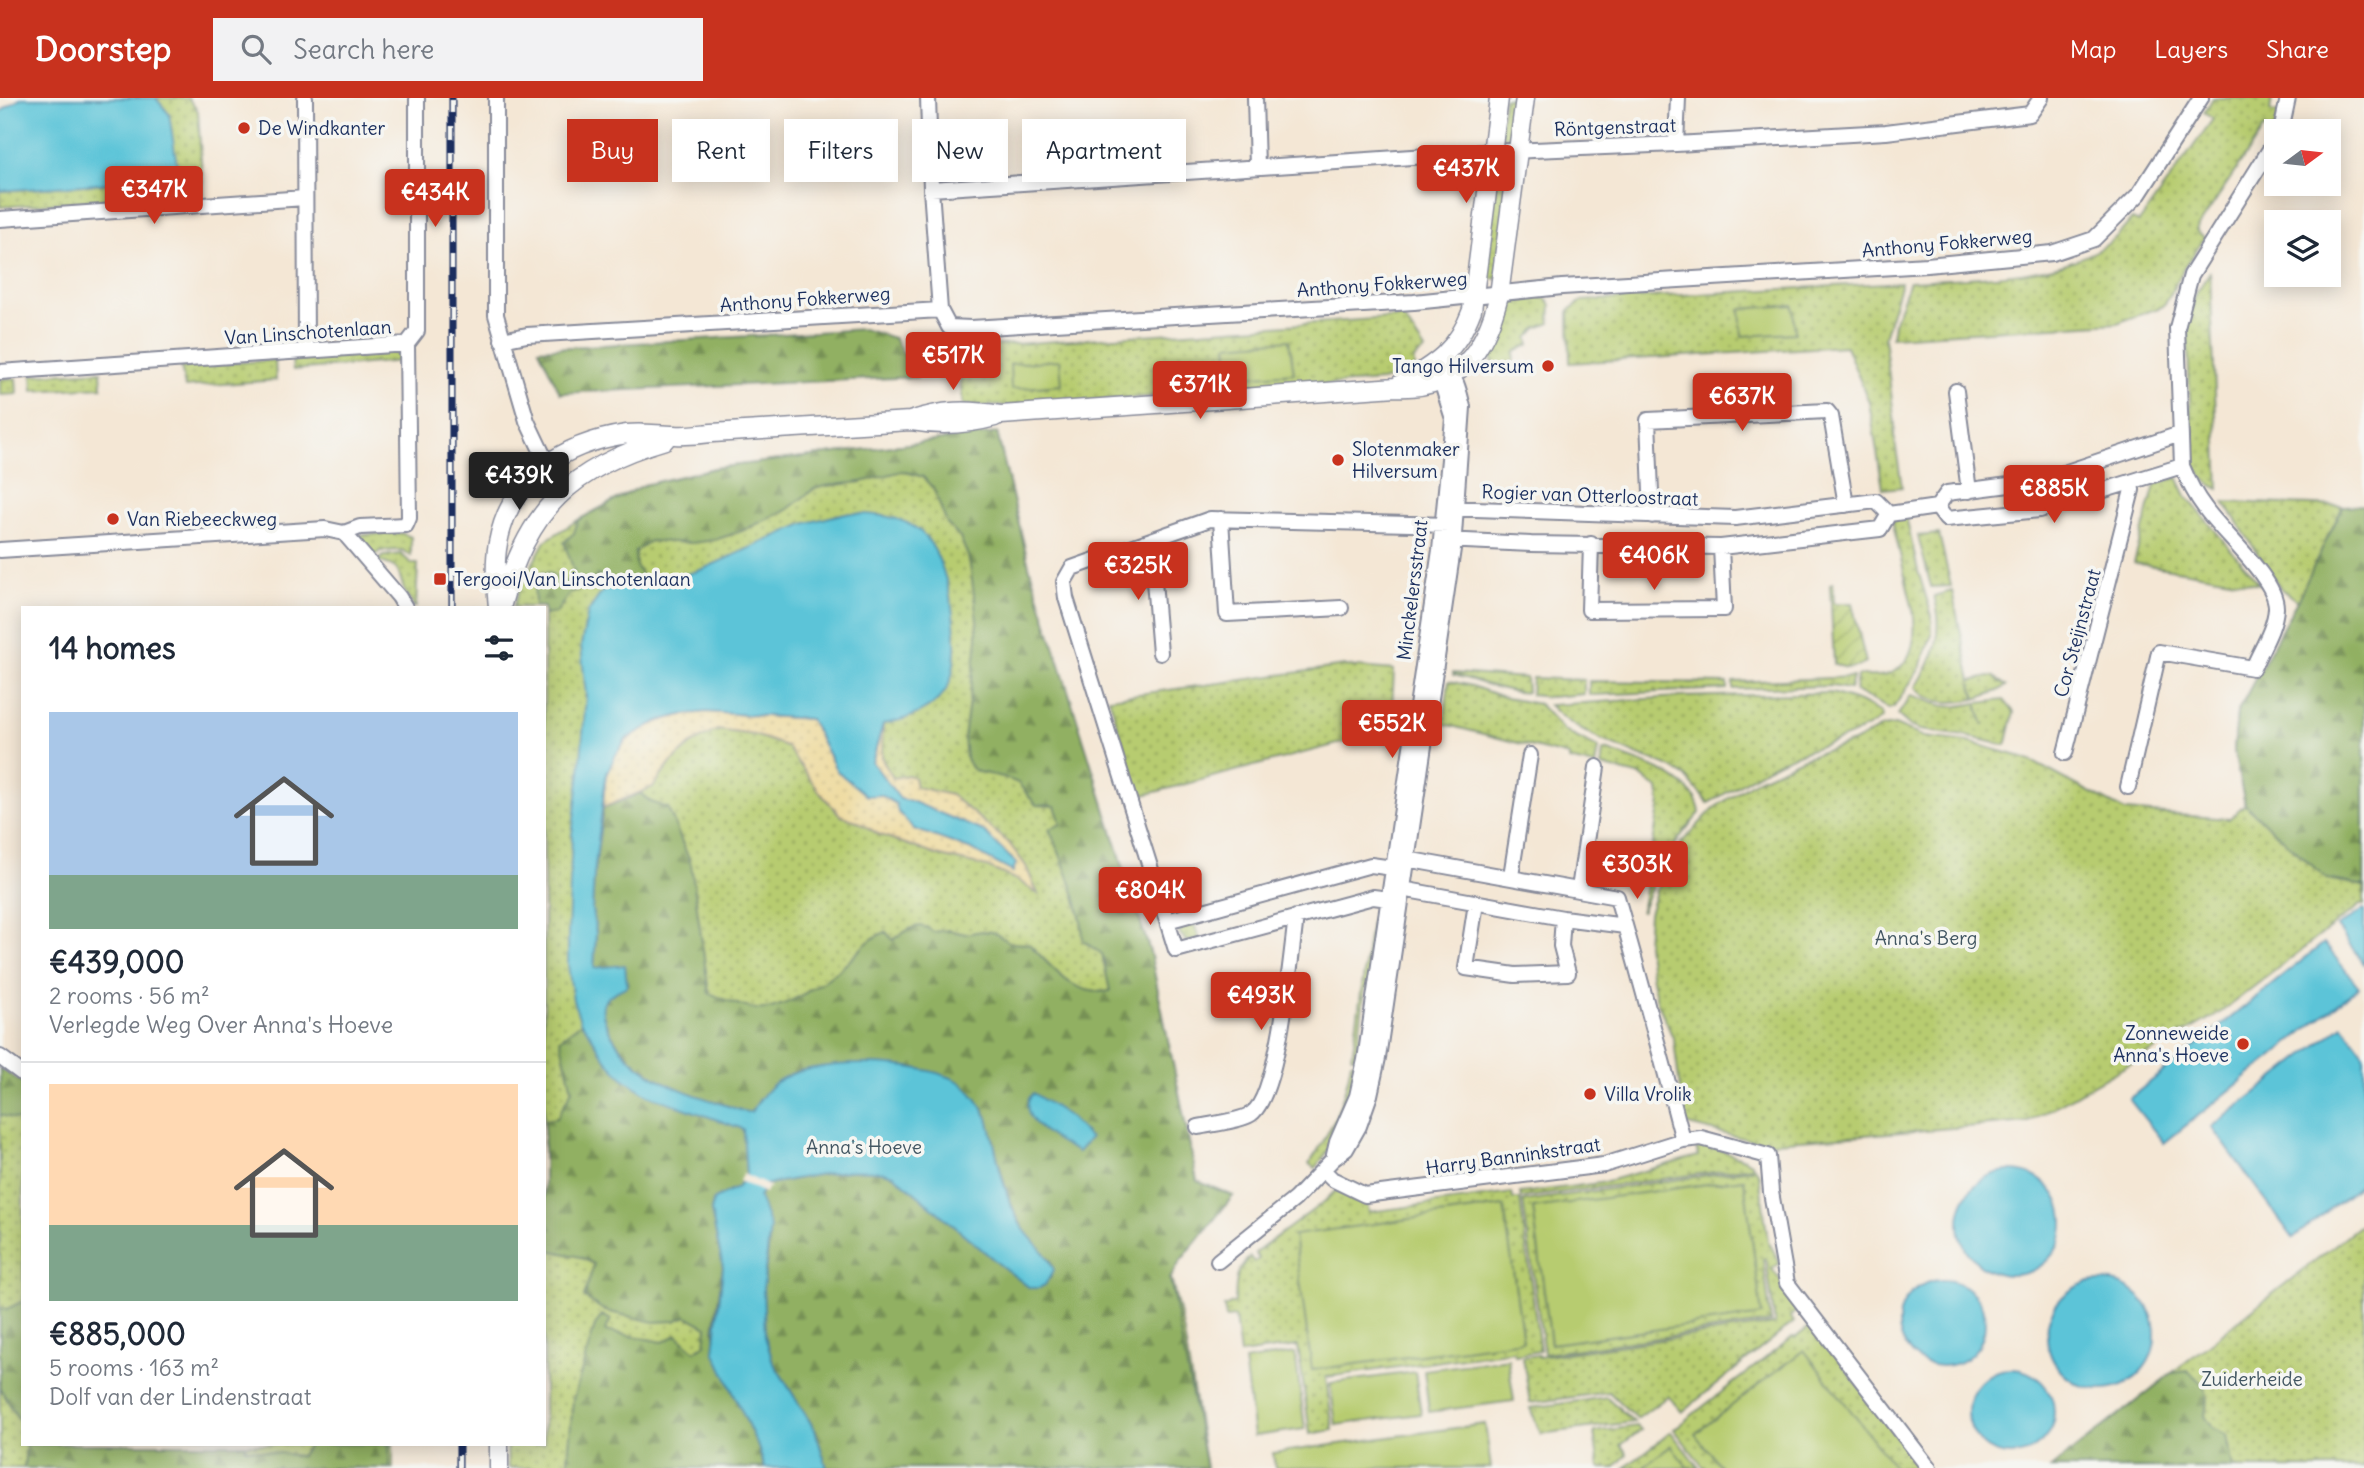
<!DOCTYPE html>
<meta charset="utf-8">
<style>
:root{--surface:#fff;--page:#f2f2f3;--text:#1f2937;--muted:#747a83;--line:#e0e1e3;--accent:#c8321e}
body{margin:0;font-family:Delius,sans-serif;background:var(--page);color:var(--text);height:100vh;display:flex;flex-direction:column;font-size:26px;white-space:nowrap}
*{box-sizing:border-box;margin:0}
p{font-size:23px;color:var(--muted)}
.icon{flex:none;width:38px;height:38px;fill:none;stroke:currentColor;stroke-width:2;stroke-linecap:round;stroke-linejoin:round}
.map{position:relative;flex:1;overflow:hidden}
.drawer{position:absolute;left:21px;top:508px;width:525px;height:840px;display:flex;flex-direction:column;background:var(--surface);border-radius:0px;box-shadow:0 4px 18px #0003}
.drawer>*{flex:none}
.guide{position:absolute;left:567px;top:21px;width:665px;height:63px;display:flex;gap:14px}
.needle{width:46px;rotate:75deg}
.buttons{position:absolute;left:2264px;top:21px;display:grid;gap:14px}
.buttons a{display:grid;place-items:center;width:77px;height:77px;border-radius:0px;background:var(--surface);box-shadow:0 4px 18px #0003;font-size:35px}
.price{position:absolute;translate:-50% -60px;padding:0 16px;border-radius:7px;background:var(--accent);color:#fff;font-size:23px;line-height:46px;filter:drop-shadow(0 2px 4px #0008)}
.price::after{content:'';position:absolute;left:50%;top:42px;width:21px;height:16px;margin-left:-10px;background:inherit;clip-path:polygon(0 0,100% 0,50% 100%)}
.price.on{background:#222;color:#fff}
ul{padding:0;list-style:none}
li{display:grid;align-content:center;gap:14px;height:371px;padding:0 28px}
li+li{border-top:2px solid var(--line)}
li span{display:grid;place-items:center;height:217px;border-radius:0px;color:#555}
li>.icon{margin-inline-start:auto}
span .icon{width:126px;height:126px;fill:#fffc;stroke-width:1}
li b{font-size:30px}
h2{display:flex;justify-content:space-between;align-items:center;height:84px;padding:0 28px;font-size:30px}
.pill{padding:0 24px;border-radius:0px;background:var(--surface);box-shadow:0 4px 18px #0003;font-size:24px;line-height:63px}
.pill.on{background:var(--accent);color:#fff}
header{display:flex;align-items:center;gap:42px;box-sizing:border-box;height:98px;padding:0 35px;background:var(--accent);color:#fff}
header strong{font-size:33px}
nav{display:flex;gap:38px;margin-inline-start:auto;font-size:24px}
.search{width:490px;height:63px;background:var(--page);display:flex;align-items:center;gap:18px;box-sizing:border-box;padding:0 24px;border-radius:0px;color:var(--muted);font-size:26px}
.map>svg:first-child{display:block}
</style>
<header>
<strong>Doorstep</strong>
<div class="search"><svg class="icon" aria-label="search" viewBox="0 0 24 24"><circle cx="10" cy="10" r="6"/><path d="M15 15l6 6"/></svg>Search here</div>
<nav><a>Map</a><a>Layers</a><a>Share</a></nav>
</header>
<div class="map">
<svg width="2364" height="1370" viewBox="0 0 2364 1370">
<defs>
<pattern id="grass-dots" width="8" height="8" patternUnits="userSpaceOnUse" patternTransform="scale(1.75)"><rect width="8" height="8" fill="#b7cc70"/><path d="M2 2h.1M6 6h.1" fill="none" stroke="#94a65f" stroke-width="1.8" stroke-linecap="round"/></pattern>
<pattern id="forest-firs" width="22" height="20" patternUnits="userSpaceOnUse" patternTransform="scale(1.75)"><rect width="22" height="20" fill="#91b062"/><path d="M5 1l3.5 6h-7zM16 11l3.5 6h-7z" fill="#769054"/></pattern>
<pattern id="sand-dots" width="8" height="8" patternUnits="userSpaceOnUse" patternTransform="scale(1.75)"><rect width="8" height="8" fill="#eeda9e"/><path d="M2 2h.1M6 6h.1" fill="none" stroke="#ccbb8a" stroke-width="1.8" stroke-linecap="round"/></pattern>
<pattern id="garden-furrows" width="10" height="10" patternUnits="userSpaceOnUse" patternTransform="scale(1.75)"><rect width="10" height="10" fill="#b7cc70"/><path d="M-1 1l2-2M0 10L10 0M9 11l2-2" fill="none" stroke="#94a65f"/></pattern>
</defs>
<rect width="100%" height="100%" fill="#f6f6f2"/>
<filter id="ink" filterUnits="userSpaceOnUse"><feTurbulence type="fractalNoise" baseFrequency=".0143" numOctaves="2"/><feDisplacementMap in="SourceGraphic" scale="14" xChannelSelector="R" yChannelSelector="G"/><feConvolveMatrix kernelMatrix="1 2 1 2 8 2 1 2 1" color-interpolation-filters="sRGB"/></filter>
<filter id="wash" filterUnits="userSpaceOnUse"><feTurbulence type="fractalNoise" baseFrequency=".00686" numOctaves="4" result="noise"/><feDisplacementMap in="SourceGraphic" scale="28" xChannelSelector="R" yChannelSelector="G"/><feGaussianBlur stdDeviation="1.57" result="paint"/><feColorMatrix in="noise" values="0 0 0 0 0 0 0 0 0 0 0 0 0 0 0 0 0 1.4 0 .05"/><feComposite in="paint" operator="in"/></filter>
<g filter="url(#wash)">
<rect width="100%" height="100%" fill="#f4e7d5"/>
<path fill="url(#grass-dots)" stroke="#697e67" stroke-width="2" d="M156 0H188L198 13 203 95 0 109V93L178 80 168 16Z
M1504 0H1520L1515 37 1503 39 1500 36Z
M2213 0H2272L2270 13 2280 15 2273 34 2264 30 2196 132 2205 140 2184 170 2164 208 2117 225 1892 239 1894 225 1910 183C1971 179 2058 181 2109 145 2118 139 2125 129 2132 121L2139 124 2213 21 2204 15Z
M1507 61 1512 64 1497 181H1482L1497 62Z
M2210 174 2219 391C2205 385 2197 373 2192 360L2187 219 2197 194Z
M1901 184 1884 239 1895 326 1894 337 1902 389 1883 391 1869 304 1846 248 1570 265 1569 212 1582 203Z
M1525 198 1545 200 1551 207 1550 225 1537 230 1528 240 1530 246 1515 254 1513 266 1506 271H1496L1490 258 1513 204Z
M1403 219 1425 252 1414 261V273L1382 283 1009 308 963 307 956 250Z
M391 253 400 258 402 263 293 272 292 261Z
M275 262 276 282 185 289 181 269Z
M101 273 102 289 33 293 32 277Z
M16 280 17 296 0 297V281Z
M997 335 1029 468 1150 854 1197 1083 1233 1098 1170 1176 1183 1230 1206 1370H508L507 1346H544V509H513L521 487 545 443 578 422 644 387 715 370Z
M2177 379 2186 398 2260 486 2134 465 2155 387Z
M2224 404 2343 408 2311 475 2364 409V807H2360L2221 914 2028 1024 1762 1045 1684 1026 1674 942 1657 903 1652 882 1647 846 1649 816 1656 793 1682 744 1714 710 1758 681 1806 659 1854 644 1882 629 1895 627 1924 639 1968 644 2018 658 2035 665 2125 713 2229 721 2245 706 2234 653 2237 615 2297 503 2281 491Z
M1906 418 1918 473 1932 518V536L1920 570 1894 609 1889 611 1855 593 1857 578C1865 578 1876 579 1885 577 1914 569 1917 538 1913 512L1892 422Z
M401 435 411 439V458L402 452 380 453 374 458 359 439 361 437Z
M1939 436 1951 488 1931 489 1918 438Z
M401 456 412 466H418L416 509H414C411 502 405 496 403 489 398 469 398 469 378 463L384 458Z
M1952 493 1971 583 1993 578 2006 588 1998 593 1976 601 1972 586 1975 601C1956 605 1928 608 1916 589 1935 560 1945 533 1934 498Z
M1345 568 1394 572 1391 632 1140 698 1109 600Z
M1453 575 1526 580 1527 594C1517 598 1469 580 1453 577Z
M1853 579 1850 591 1831 588 1733 591V584Z
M1532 580 1584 582V596L1550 599 1531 597Z
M1449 583 1472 588 1506 600 1539 606 1564 633 1598 650 1595 668 1569 662V658L1444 626Z
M1589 583 1727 585V591L1594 597 1589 596Z
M1832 595 1860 604 1881 615 1882 620C1852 642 1816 647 1783 662 1756 674 1734 692 1708 705L1686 679 1672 670C1629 652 1582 641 1549 607L1679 599Z
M1911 597C1941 606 1941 613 1976 605L1984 628 1977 605 2004 602 2014 614 2007 644 2005 647 1965 638 1920 632 1910 628 1898 617Z
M1606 652C1635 663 1696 678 1700 715 1670 748 1657 773 1641 815L1660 704 1658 691 1641 678 1601 668 1603 653Z
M1372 818 1382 820 1372 890H1365L1358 948 1364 950 1361 959H1352Z
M1193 821 1199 841 1187 843 1180 836C1178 826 1185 824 1193 821Z
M1351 964H1360C1355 1000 1339 1043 1315 1070L1309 1066C1331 1034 1345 1003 1351 964Z
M0 987 23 993V1346H393V1370H0Z
M1705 1046 1744 1061 1751 1065 1759 1076 1768 1143 1780 1165 1772 1171 1801 1210 1790 1218 1794 1224 1682 1314 1668 1298 1637 1321 1609 1294 1530 1305 1523 1259 1538 1257 1539 1259 1775 1226 1766 1160 1763 1161 1771 1224 1544 1256 1523 1103 1752 1071 1751 1069 1521 1100 1520 1095 1600 1085 1698 1058 1696 1048Z
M1336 1092 1353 1103 1367 1104 1369 1114 1512 1095 1513 1101H1520L1540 1253 1515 1257 1514 1253 1326 1279 1333 1332 1310 1336 1298 1248 1240 1256 1235 1219 1226 1220 1224 1209 1235 1204C1236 1186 1235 1172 1250 1159L1254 1164 1259 1161 1255 1155 1325 1103Z
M2364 1124V1370H2051Z
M1813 1226 1919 1370H1704L1674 1331 1793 1239 1795 1240Z
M1607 1299 1634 1324 1541 1336 1530 1310Z
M1637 1328 1641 1332 1621 1347 1627 1356 1614 1370H1599L1594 1334Z
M1671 1334 1699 1370H1625Z"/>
<path fill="url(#forest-firs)" stroke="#567060" stroke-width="2" d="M863 231 894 240 917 279 560 295 539 251Z
M997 335 1029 468 1150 854 1197 1083 1233 1098 1181 1162 1170 1181 1206 1370H827L815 1332 773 1264 765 1238 763 1190 769 1144 759 1099 765 1087C800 1080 860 1065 894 1077L999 1166 1030 1190H1039L1051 1179V1163C1008 1128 1001 1071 988 1020L982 1008 832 968 792 976 751 1014H746C690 995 630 983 605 923 603 917 599 907 603 902 607 898 613 896 617 893L594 871 596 835 592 812 594 777 603 710 640 695 651 704 668 710 691 766 709 895C724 901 740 909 756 911 782 915 829 881 848 864 860 852 870 839 886 834L893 842C906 833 919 821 933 834L948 832 966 836 981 833 993 834 1011 845 1029 846C1054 870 1072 899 1110 893L1102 856 1083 843C1083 810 1063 762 1049 731L1061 726 1055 708 1036 707 1018 685 1003 679 978 674 971 670 966 661 964 640 977 544V522L971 474 968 458 960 440 947 426 933 390 923 379 902 373 862 384 826 388 814 391 787 412 742 433 715 442 692 445 650 443 635 454 636 468 644 481H626L615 487 597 477 592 484 570 495 556 515 544 517V509H535L534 477 548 474 566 484 574 473 564 444 574 435 578 422 644 387 715 370Z
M2364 407V788L2327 781 2245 707 2234 653 2237 615 2297 503 2343 408Z
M581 925 586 930 607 963 743 1031 746 1077 737 1090 714 1101 711 1113 723 1169 714 1233 728 1283 757 1346 765 1370H571L568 1361 573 1301 595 1228 602 1217 611 1222 605 1233 663 1244 677 1237 695 1253 705 1246 707 1229 687 1218 675 1223 654 1224 605 1213 584 1199 594 1166 580 1159 544 1151V1022L557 1020 572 992 560 941Z
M0 970 23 985V1023L0 1017Z
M23 1203V1329L0 1290V1210L7 1211Z
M2188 1273C2208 1288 2209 1294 2205 1318L2213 1330 2227 1337 2233 1370H2051L2172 1275Z
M26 1346H245V1350L300 1358 310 1346H389L390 1370H24Z"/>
<path fill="url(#sand-dots)" stroke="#84847e" stroke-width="2" d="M706 614 810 621 837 673 896 706 914 731 972 752 1013 773 983 733 911 703 900 701 872 664 883 626 882 661 893 680 908 677 914 679 916 689 951 697 1009 745 1026 768 1038 796 1019 783 987 769 936 757 878 736 857 723 841 718 822 697 786 648 754 637 717 632 690 647 671 665 653 689 603 710C604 699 603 687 606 677 619 631 664 618 706 614Z"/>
<path fill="url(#garden-furrows)" stroke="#697e67" stroke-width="2" d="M1833 485 1834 505H1852L1866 565C1854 571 1846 571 1834 566L1830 486Z"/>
<path fill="#b7cc70" stroke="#697e67" stroke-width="2" d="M1793 207 1795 235 1742 238 1740 211Z
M1289 242 1294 275 1230 280 1227 247Z
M1060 262 1062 287 1011 291 1010 266Z
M1744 1081 1762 1217 1551 1246 1533 1110Z
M1504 1108 1523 1243 1312 1272 1294 1137Z
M1804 1252 1895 1370H1722L1695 1336Z
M1295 1255 1305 1331 1254 1338 1244 1263Z
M1508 1261 1514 1303 1429 1314 1424 1272Z
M1415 1274 1421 1316 1336 1327 1330 1285Z
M1485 1326 1491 1370H1275L1273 1355Z
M1671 1348 1688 1370H1642Z"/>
<path fill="#5bc4d8" stroke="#3b7a9b" stroke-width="2" d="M21 0H156L169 16 179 80 0 93V14Z
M845 415C871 416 900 416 921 434 950 459 964 552 949 586 938 611 907 622 883 626L872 664 900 701 911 703 983 733 1016 765 1013 774 972 752 914 731 898 714 896 706 881 697 867 698 837 673 810 621 706 614 681 617 658 623 627 640 615 658 606 677 594 777 592 812 596 835 594 870 625 867 627 888C605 899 596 903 607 928 633 984 692 995 746 1014H751C758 1004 765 993 775 985 809 958 921 962 958 983 970 991 982 1007 988 1020 997 1054 1002 1093 1019 1124 1029 1142 1048 1154 1054 1172L1045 1187 1039 1190H1030L999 1166 894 1077C860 1065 800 1080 765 1087L759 1099 770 1129 763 1190 765 1238 773 1264 815 1332 827 1370H765L757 1346 714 1253 723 1169 711 1113 714 1101 737 1090 746 1077 743 1031 648 997 624 981 607 963 586 930 581 925 573 902 568 867V835L572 736 580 675 586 598 581 547 588 514 602 494 626 481 681 478 703 471 803 426Z
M2364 811V866L2337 829Z
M2324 845 2359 889 2164 1045 2129 1001Z
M2343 927 2364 956V1084L2293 1140 2212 1029Z
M1033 995 1067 1017 1090 1040 1078 1054C1061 1045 1011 1021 1033 995Z
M1959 1125a52 52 0 1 1 104 0a52 52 0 1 1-104 0Z
M1899 1225a43 43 0 1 1 86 0a43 43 0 1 1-86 0Z
M2047 1237a54 54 0 1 1 108 0a54 54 0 1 1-108 0Z
M1968 1314a43 43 0 1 1 86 0a43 43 0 1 1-86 0Z"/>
<path fill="#f4e7d5" d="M743 1076 771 1089 767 1090 765 1095 739 1083Z"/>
</g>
<g filter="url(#ink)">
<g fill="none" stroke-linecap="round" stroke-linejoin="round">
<g stroke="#888b9a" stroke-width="18">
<path id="minor" d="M305 0 306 252
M496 0V217L527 323 547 365
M928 0 931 91 940 212
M1255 0 1257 69
M2281 33 2288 0
M1676 46 1678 0
M931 91 1487 54 1676 46 1886 34 2030 16 2041 0
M0 121 305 100
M502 242 527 237 940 212 949 229 971 230 1414 204 1562 189 1927 167 2052 155 2094 141 2139 96 2201 0
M407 246 417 233V0
M0 274 407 246
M1956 293 1969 393
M1937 409 1946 421 2040 412 2182 368
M1446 410 1735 420 1876 403 1889 416
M1889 416 1937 409 1947 395 2040 383 2180 336
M1652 418 1648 322 1827 313 1831 318 1846 407
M1221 421 1227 516 1341 510
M344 435 399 499 405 509
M1444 442 1531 446 1721 449 1880 431 1889 416
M1141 446 1153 471 1160 555
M1591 446 1589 512 1724 511 1721 449
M0 452 325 431 344 435 360 429 406 427 409 420 407 246
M2065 655 2132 392 2131 385
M2128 689 2159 554 2253 570C2261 551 2275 530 2276 510 2277 481 2222 435 2205 410 2195 397 2188 383 2182 368L2177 230 2191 177 2277 40
M1511 778 1530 657
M1579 791 1597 669
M1476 805 1466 870 1515 877 1568 875 1561 848 1563 820
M1167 823 1066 500 1064 484 1072 470 1210 421 1449 427
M1625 828 1563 820 1402 791 1389 801 1373 799 1176 852 1167 823 1371 767 1393 770 1406 761 1617 799C1640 880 1662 961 1683 1042
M0 959 23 976
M1198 1029C1212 1026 1240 1023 1251 1016 1279 998 1291 856 1296 819
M1333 1061 1337 1044 1357 998 1365 962 1440 452 1453 321 1441 283 1440 271
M1324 1073 1332 1081 1365 1097 1604 1067 1683 1042 1701 1040 1768 1058 1771 1094 1787 1185 1929 1370
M1218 1163 1295 1101 1333 1061 1346 1051 1359 1028 1370 997 1378 960 1453 451 1463 309C1459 293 1457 281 1445 268"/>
</g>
<g stroke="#888b9a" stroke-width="21">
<path id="major" d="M1399 287C1436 266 1457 253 1472 212L1499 0
M910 323C943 312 966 311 1001 317L1396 289C1459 292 1485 253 1499 197L1525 0
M502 506C527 411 572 369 665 342
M498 509C496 488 494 466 498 445 510 379 564 345 627 336 642 334 659 337 675 337 687 338 700 336 712 335 778 331 844 327 910 323 939 328 966 327 995 319
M499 1346V1370"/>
</g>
<use href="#minor" stroke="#fff" stroke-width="14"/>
<use href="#major" stroke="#fff" stroke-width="18"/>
<g stroke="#1b2f5e" stroke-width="7">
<path id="rail" d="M452 509V0
M459 1370V1346"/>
</g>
<use href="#rail" stroke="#f6f6f2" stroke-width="4.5" stroke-dasharray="13" stroke-linecap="butt"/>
</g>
</g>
<g fill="#c8321e" stroke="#f6f6f2" stroke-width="2.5">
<circle cx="244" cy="30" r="7"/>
<circle cx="1548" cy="268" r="7"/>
<circle cx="1338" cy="362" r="7"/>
<circle cx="113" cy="421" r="7"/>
<rect x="433" y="474" width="14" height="14" rx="3.5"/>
<circle cx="2243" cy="946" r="7"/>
<circle cx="1590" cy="996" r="7"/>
</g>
<g text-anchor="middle" stroke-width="7" stroke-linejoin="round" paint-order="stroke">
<g font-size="19" fill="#1b2f5e" stroke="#f6f6f2">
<text transform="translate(1615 29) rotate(-2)" y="7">Röntgenstraat</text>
<text transform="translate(1947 145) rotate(-5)" y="7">Anthony Fokkerweg</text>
<text transform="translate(1382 186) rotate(-4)" y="7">Anthony Fokkerweg</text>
<text transform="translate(805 201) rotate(-4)" y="7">Anthony Fokkerweg</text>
<text transform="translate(308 234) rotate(-4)" y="7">Van Linschotenlaan</text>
<text transform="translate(1590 397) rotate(2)" y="7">Rogier van Otterloostraat</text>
<text transform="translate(1412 492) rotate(-83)" y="7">Minckelersstraat</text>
<text transform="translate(2077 535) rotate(-75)" y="7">Cor Steijnstraat</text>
<text transform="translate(1513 1058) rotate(-8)" y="7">Harry Banninkstraat</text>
</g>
<g font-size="19" fill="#1b2f5e" stroke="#f6f6f2" text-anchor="start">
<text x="258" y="37">De Windkanter</text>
<text x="1534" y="275" text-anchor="end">Tango Hilversum</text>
<text x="1352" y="358">Slotenmaker<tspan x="1352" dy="22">Hilversum</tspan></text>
<text x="127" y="428">Van Riebeeckweg</text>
<text x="454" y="488">Tergooi/Van Linschotenlaan</text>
<text x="2229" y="942" text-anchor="end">Zonneweide<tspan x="2229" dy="22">Anna's Hoeve</tspan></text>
<text x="1604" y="1003">Villa Vrolik</text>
</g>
<g font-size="19" fill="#425662" stroke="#f6f6f2">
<text x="1926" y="847">Anna's Berg</text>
<text x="864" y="1056">Anna's Hoeve</text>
<text x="2252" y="1288">Zuiderheide</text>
</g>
</g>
</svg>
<div class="buttons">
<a><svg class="needle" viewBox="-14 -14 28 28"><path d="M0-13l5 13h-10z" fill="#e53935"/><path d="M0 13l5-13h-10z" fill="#747a83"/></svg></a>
<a><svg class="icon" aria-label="layers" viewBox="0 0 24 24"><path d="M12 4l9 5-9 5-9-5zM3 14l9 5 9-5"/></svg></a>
</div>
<b class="price" style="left:1466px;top:107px">€437K</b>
<b class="price" style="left:154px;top:128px">€347K</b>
<b class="price" style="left:435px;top:131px">€434K</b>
<b class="price" style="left:953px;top:294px">€517K</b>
<b class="price" style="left:1200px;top:323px">€371K</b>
<b class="price" style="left:1742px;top:335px">€637K</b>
<b class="price on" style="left:519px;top:414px">€439K</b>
<b class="price" style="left:2054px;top:427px">€885K</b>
<b class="price" style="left:1654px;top:494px">€406K</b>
<b class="price" style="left:1138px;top:504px">€325K</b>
<b class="price" style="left:1392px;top:662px">€552K</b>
<b class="price" style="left:1637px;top:803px">€303K</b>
<b class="price" style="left:1150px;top:829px">€804K</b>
<b class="price" style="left:1261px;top:934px">€493K</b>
<div class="guide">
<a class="pill on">Buy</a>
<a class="pill">Rent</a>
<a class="pill">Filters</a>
<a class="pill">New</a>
<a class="pill">Apartment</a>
</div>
<section class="drawer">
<h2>14 homes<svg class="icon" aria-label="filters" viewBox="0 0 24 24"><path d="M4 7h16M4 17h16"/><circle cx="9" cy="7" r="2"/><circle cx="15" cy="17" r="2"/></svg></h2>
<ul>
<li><span style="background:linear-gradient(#a9c7e8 75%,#7fa58c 0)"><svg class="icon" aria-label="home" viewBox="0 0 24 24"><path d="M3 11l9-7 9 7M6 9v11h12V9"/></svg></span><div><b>€439,000</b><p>2 rooms · 56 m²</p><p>Verlegde Weg Over Anna's Hoeve</p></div></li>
<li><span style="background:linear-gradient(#ffd9b3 65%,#7fa58c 0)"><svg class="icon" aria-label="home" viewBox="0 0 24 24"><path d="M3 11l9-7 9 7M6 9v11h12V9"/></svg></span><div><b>€885,000</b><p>5 rooms · 163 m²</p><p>Dolf van der Lindenstraat</p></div></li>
</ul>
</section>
</div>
